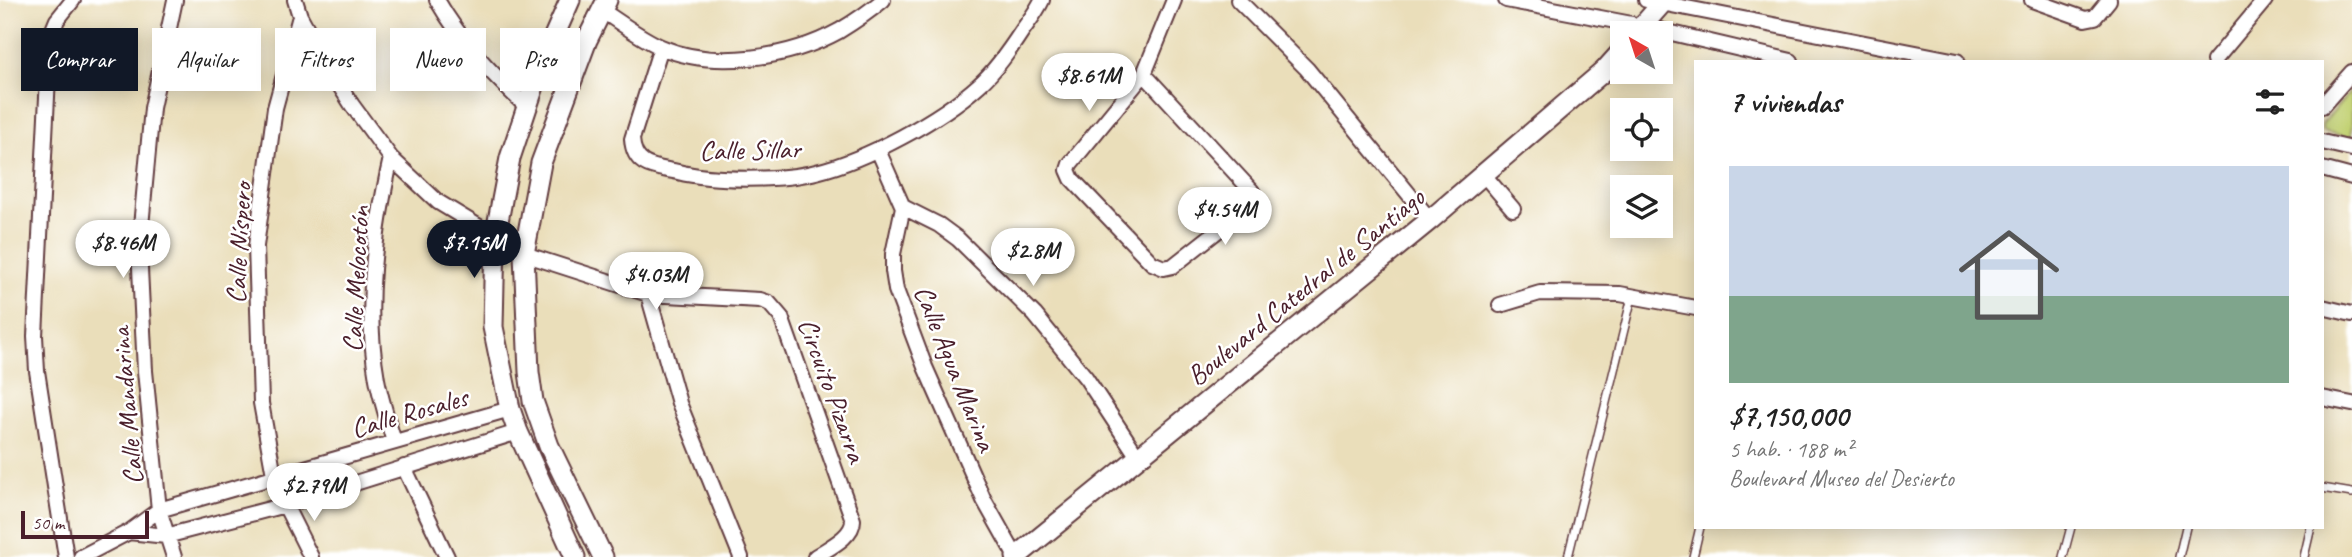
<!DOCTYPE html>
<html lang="es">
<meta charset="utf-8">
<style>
:root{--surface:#fff;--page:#f6f6f6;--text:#222;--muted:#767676;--line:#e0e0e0;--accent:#111827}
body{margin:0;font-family:Caveat,sans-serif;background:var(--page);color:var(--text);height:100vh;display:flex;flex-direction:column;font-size:26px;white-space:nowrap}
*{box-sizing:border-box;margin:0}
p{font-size:23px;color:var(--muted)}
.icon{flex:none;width:38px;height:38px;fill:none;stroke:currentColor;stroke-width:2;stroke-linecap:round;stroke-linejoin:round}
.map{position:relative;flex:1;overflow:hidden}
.sheet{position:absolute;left:1694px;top:60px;width:630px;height:469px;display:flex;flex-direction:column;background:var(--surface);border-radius:0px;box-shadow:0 4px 18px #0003}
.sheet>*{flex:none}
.hud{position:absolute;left:21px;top:28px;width:665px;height:63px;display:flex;gap:14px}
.needle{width:46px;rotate:321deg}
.tools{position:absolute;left:1610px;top:21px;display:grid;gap:14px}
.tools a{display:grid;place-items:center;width:63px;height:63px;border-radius:0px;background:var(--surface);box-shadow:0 4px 18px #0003;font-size:35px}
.scale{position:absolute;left:21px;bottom:18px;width:128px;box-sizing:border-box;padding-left:7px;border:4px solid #4a1f2b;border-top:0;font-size:19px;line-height:24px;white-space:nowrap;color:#4a1f2b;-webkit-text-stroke:5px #fff;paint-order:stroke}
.price{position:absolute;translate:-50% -60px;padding:0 16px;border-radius:24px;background:#fff;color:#222;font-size:23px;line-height:46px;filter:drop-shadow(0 2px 4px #0008)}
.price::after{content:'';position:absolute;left:50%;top:42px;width:21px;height:16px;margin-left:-10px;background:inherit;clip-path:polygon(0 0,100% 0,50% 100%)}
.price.current{background:var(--accent);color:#fff}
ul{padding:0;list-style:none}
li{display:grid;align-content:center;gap:14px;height:371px;padding:0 35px}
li+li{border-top:2px solid var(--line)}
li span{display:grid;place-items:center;height:217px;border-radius:0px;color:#555}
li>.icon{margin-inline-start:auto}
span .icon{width:126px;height:126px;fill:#fffc;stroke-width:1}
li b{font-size:30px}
h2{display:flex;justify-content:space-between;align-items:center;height:84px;padding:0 35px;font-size:30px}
.pill{padding:0 24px;border-radius:0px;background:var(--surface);box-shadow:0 4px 18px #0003;font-size:24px;line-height:63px}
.pill.current{background:var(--accent);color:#fff}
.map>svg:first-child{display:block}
</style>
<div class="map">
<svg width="2352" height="557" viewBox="0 0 2352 557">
<rect width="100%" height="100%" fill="#fff"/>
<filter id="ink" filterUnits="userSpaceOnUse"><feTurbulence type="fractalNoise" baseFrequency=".0143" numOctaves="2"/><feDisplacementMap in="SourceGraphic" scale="14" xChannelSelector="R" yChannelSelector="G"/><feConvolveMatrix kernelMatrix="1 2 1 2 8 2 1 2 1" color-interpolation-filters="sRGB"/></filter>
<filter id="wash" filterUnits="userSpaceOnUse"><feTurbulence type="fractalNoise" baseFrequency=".00686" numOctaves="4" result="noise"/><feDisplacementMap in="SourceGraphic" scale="28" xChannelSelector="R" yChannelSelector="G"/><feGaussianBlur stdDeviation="1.57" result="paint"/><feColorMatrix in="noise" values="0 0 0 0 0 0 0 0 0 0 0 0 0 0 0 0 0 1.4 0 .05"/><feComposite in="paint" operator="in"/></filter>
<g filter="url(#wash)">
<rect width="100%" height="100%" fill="#eadeba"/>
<path fill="#c3d274" stroke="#867850" stroke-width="2" d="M2352 90V138L2322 131V124Z"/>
</g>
<g filter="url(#ink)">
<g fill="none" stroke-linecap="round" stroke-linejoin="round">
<g stroke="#623c40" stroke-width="10">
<path id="lane" d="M2322 488 2352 493
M1568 557 1632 297
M1693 557 1700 527
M2063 557 2071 527
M2179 557 2186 527
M2304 557 2311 527"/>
</g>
<g stroke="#623c40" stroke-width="18">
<path id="street" d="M295 0 300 16 331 72 352 105 391 158 438 202 524 254 648 294 760 300 769 303 781 317 853 520C853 537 828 548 815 557
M437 0C462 43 490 72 526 106
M1238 0 1307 69 1430 220
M1506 0 1642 26 1791 61
M1646 0 1957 61
M2032 0 2085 19 2095 17 2109 0
M601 10C620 22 640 38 661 47 713 70 790 58 839 31 854 22 870 11 883 0
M661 47 632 139C634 168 655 167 678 172 713 181 781 181 816 172 866 160 940 120 979 85 996 70 1009 51 1022 31 1029 21 1037 11 1042 0
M2214 61 2265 0
M1144 74 1251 190 1254 195 1249 206 1173 266 1164 268 1152 263 1072 179 1068 170 1070 164 1144 74 1174 0
M2322 106 2352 72
M2322 142 2352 149
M878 150 903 207 893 254V271L896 290 925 367 984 500 1016 557
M391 158C375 229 364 306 377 379 381 400 388 421 394 442
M2322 169 2352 177
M1484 175 1513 209
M903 207 939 225 958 239 1035 315 1086 378 1138 457
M648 294 679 403 741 557
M1500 305 1540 293 1620 294 1696 308
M2322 307 2352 314
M2322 398 2352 404
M404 467 447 557
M274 475 261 403 256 246 275 108 300 16
M285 505 311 557
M129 532 166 536 285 505 518 432
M66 557 37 371 35 336 50 37 57 20 73 0
M81 557 129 532 159 510 510 409
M174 557 159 510 145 371 139 248 152 108 175 0"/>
</g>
<g stroke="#623c40" stroke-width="23">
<path id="secondary" d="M570 0 540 68 510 158 495 237 493 327 510 409 518 432 575 557
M1636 33 1665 0
M603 557 549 446 533 401 529 372 524 254 541 163 587 40 607 0
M1016 557 1430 220 1604 71 1622 51"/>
</g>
<use href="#lane" stroke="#fff" stroke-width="7"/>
<use href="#street" stroke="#fff" stroke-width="14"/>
<use href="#secondary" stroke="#fff" stroke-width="19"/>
</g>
</g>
<g text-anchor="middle" stroke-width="5" stroke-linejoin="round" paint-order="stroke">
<g font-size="28" fill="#4a1f2b" stroke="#fff">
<text transform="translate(750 149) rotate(-1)" y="10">Calle Sillar</text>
<text transform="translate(238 243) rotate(-87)" y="10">Calle Níspero</text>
<text transform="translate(355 279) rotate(-87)" y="10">Calle Melocotón</text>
<text transform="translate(1305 286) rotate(-39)" y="10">Boulevard Catedral de Santiago</text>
<text transform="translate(956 368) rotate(68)" y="10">Calle Agua Marina</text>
<text transform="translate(833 390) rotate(70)" y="10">Circuito Pizarra</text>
<text transform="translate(126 406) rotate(-95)" y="10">Calle Mandarina</text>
<text transform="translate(409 412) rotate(-16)" y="10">Calle Rosales</text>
</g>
</g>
</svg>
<div class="tools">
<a><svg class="needle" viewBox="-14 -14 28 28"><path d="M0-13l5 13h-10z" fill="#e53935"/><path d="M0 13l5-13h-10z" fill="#767676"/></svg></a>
<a><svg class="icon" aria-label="locate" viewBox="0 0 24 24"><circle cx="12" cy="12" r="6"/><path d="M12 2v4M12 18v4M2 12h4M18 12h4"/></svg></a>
<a><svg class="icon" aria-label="layers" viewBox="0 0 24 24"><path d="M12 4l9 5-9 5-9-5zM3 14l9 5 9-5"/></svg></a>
</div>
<div class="scale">50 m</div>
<b class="price" style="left:1089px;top:113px">$8.61M</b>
<b class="price" style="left:1225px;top:247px">$4.54M</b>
<b class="price" style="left:123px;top:280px">$8.46M</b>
<b class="price current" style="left:474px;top:280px">$7.15M</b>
<b class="price" style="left:1033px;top:288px">$2.8M</b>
<b class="price" style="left:656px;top:312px">$4.03M</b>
<b class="price" style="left:314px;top:523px">$2.79M</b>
<div class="hud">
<a class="pill current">Comprar</a>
<a class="pill">Alquilar</a>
<a class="pill">Filtros</a>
<a class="pill">Nuevo</a>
<a class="pill">Piso</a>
</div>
<section class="sheet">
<h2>7 viviendas<svg class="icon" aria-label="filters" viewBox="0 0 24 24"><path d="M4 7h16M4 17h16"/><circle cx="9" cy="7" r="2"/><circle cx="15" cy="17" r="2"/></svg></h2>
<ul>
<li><span style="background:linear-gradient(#c9d6e8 60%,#7fa58c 0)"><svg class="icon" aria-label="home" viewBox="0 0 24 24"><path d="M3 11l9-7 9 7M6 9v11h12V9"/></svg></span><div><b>$7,150,000</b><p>5 hab. · 188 m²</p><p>Boulevard Museo del Desierto</p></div></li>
</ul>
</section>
</div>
